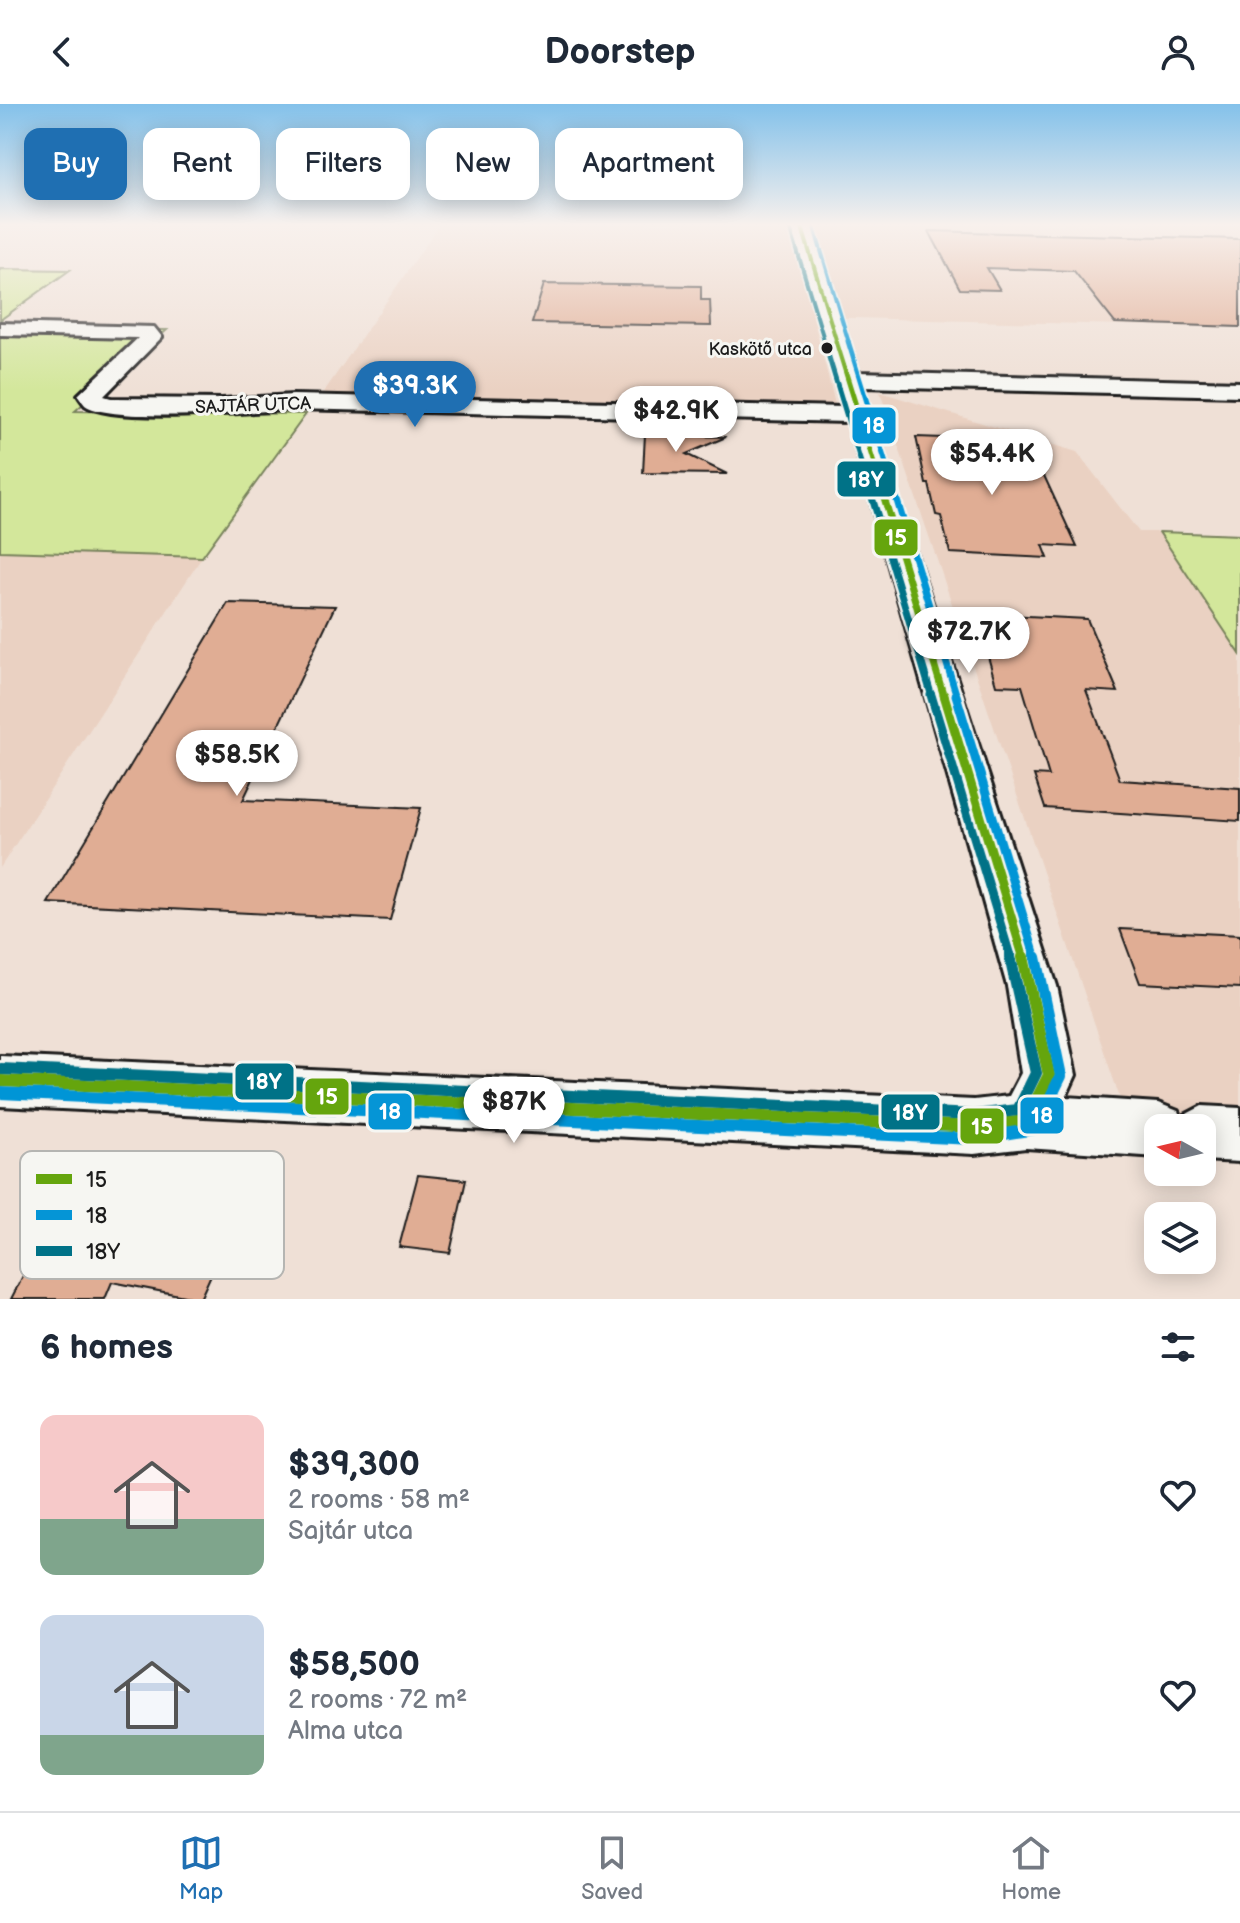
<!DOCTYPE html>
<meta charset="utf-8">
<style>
:root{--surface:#fff;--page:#f2f2f3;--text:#1f2937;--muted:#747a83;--line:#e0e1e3;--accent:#1f6fb2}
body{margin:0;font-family:"Balsamiq Sans",sans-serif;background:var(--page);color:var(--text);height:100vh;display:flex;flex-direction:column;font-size:30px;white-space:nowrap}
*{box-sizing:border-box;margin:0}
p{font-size:26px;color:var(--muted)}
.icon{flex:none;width:44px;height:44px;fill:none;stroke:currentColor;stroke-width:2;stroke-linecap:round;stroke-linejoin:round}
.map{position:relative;height:1195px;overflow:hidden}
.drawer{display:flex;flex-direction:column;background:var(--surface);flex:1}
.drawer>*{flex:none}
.banner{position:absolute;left:24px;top:24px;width:800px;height:72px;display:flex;gap:16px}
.needle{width:52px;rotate:278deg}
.buttons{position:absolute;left:1144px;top:1010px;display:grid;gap:16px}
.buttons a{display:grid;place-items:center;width:72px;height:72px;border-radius:16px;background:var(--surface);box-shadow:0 4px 20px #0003;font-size:40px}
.price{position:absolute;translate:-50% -68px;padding:0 18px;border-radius:28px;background:#fff;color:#222;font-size:26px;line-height:52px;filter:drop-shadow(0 2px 4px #0008)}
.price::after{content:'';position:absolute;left:50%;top:48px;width:24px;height:18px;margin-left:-12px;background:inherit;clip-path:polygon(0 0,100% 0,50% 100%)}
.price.active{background:var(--accent);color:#fff}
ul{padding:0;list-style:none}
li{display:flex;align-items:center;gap:24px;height:200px;padding:0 40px}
li span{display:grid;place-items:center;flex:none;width:224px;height:160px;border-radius:16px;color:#555}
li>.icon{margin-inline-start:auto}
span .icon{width:96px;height:96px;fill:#fffc;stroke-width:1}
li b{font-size:34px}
h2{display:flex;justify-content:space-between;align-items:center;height:96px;padding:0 40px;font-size:34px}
.pill{padding:0 28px;border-radius:16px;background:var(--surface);box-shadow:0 4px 20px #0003;font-size:28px;line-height:72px}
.pill.active{background:var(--accent);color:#fff}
header{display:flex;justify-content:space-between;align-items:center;height:104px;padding:0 40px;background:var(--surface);font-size:36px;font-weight:800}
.tab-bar{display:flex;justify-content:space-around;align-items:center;height:112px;border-top:2px solid var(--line);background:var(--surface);font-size:22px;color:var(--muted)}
.tab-bar a{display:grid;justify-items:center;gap:4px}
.tab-bar .active{color:var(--accent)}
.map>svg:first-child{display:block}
</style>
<header><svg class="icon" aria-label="back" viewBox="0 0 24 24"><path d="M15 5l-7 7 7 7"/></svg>Doorstep<svg class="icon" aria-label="person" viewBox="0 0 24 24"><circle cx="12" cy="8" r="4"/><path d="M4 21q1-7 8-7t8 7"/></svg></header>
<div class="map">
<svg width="1240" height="1195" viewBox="0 0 1240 1195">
<rect width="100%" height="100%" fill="#efe0d6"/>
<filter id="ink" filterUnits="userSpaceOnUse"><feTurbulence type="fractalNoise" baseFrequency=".0125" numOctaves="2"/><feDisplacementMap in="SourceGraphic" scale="16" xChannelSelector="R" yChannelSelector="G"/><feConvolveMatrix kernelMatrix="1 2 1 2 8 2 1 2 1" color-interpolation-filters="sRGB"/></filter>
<g filter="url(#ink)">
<path fill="#ead1c2" d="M440 120H1240V224L813 213 837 308 321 292Z
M880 288 1077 348 1139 428H1159L1240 550V1022L1127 1015Z
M0 447 202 453 0 764Z"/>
<path fill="#d3e79b" stroke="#78825c" stroke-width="2" d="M0 165 70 166 0 216Z
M0 225 167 226 75 307 306 310 202 453 0 447Z
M1159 428 1240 431V550Z"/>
<path fill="#e0ad94" stroke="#1c1c1c" stroke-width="2" d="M929 127 1240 135V223L1115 219 1074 167 987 164 1000 186 960 185Z
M544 180 701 182V196H710L711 222 532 219Z
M645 330 726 333 686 350 727 370 643 369Z
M916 333 1028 337 1077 443 1043 441 1048 454 950 449 941 412 936 411 929 380H926Z
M228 499 335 502 243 696 421 704 390 816 48 799Z
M989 510 1087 515 1118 588 1086 586 1120 676 1240 684V717L1045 704 1034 671 1049 672 1022 582 996 581 986 545 999 546Z
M1120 825 1240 831V884L1140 879Z
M208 1048 262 1058 200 1195 112 1178 105 1195H11L66 1088 181 1102Z
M418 1071 466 1076 450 1149 399 1143Z"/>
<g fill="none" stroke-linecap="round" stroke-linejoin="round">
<g stroke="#1c1c1c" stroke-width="6">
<path id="street" d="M792 120H810L858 268 1240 278V292L862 283 1057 882 1076 971 1066 993 1158 999 1178 1007 1181 1013 1202 1002 1240 1004V1058L1202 1056V1024H1158V1053L1026 1044 974 1050 0 1002V952L974 996 1009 992 1021 969 1007 882 848 318 293 305C257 308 110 320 85 301 84 300 79 293 78 291L138 234 0 231V219L154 223 162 233 104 292 111 294 222 295 293 291 844 303Z"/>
</g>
<use href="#street" fill="#f6f6f2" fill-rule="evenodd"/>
<g stroke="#f6f6f2" stroke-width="7">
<path id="bus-1-far4" d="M801 120 837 239"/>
</g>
<g stroke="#f6f6f2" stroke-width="9">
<path id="bus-1-far3" d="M836 237 884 392"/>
</g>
<g stroke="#f6f6f2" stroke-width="12">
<path id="bus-1-far2" d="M883 390 944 593"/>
</g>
<g stroke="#f6f6f2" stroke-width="15">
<path id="bus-1-far1" d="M944 591 1024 855"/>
</g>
<g stroke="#f6f6f2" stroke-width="18">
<path id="bus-1" d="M0 977 974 1023 1026 1017 1049 971 1023 853"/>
</g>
<g stroke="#f6f6f2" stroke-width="7">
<path id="bus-2-far4" d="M813 120 849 239"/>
</g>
<g stroke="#f6f6f2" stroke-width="9">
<path id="bus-2-far3" d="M848 237 896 392"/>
</g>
<g stroke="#f6f6f2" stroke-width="12">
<path id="bus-2-far2" d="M895 390 957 593"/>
</g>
<g stroke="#f6f6f2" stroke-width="15">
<path id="bus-2-far1" d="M956 591 1036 855"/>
</g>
<g stroke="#f6f6f2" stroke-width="18">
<path id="bus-2" d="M0 989 973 1035 1035 1025 1061 972 1036 853"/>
</g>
<g stroke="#f6f6f2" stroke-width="7">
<path id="bus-3-far4" d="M790 123 825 239"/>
</g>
<g stroke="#f6f6f2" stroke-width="9">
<path id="bus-3-far3" d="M824 237 871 392"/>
</g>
<g stroke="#f6f6f2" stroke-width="12">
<path id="bus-3-far2" d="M871 390 932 593"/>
</g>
<g stroke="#f6f6f2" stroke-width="15">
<path id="bus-3-far1" d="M931 591 1011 855"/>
</g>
<g stroke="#f6f6f2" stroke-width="18">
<path id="bus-3" d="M1 965 974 1011 1018 1006 1036 969 1010 853"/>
</g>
<use href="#bus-1-far4" stroke="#65a50d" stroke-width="4"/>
<use href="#bus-1-far3" stroke="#65a50d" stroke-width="5"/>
<use href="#bus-1-far2" stroke="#65a50d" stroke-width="7"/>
<use href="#bus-1-far1" stroke="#65a50d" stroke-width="9"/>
<use href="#bus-1" stroke="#65a50d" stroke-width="12"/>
<use href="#bus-2-far4" stroke="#0595d6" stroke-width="4"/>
<use href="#bus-2-far3" stroke="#0595d6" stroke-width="5"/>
<use href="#bus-2-far2" stroke="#0595d6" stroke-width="7"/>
<use href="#bus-2-far1" stroke="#0595d6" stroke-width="9"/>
<use href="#bus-2" stroke="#0595d6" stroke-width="12"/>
<use href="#bus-3-far4" stroke="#007287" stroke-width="4"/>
<use href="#bus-3-far3" stroke="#007287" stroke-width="5"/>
<use href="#bus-3-far2" stroke="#007287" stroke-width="7"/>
<use href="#bus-3-far1" stroke="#007287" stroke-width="9"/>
<use href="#bus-3" stroke="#007287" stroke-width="12"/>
</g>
</g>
<linearGradient id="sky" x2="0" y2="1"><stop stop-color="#83c1ea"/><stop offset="0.42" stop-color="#f8f1ed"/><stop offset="1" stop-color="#f8f1ed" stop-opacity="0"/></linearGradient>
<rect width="1240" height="287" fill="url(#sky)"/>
<circle fill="#1c1c1c" stroke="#f6f6f2" stroke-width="3" cx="827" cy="244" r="7"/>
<g text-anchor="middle" stroke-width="6" stroke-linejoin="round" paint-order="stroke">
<g font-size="18" fill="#1c1c1c" stroke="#f6f6f2" text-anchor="end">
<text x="812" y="251">Kaskötő utca</text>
</g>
<g font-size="18" fill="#1c1c1c" stroke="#f6f6f2">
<text transform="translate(253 301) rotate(-2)" y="6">SAJTÁR UTCA</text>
</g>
</g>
<rect x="20" y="1047" width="264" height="128" rx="12" fill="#f6f6f2" stroke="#b5b5b2" stroke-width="2"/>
<rect x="36" y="1070" width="36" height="10" fill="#65a50d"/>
<rect x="36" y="1106" width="36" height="10" fill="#0595d6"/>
<rect x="36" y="1142" width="36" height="10" fill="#007287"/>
<g font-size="22" fill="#1c1c1c">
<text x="86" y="1083">15</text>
<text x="86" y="1119">18</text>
<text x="86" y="1155">18Y</text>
</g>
<g stroke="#f6f6f2" stroke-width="3">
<rect x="851" y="302" width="46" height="39" rx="8" fill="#0595d6"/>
<rect x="836" y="356" width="61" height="38" rx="8" fill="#007287"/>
<rect x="873" y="414" width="46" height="39" rx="8" fill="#65a50d"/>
<rect x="234" y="958" width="61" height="39" rx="8" fill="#007287"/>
<rect x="304" y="973" width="46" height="39" rx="8" fill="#65a50d"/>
<rect x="367" y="988" width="46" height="39" rx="8" fill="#0595d6"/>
<rect x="880" y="989" width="61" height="38" rx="8" fill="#007287"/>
<rect x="1019" y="992" width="46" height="39" rx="8" fill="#0595d6"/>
<rect x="959" y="1003" width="46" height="38" rx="8" fill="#65a50d"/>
</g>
<g font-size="22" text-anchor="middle" font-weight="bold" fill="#fff">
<text x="874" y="329">18</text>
<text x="866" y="383">18Y</text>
<text x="896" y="441">15</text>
<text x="264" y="985">18Y</text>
<text x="327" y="1000">15</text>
<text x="390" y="1015">18</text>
<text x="910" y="1016">18Y</text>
<text x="1042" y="1019">18</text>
<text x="982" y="1030">15</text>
</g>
</svg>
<div class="buttons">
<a><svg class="needle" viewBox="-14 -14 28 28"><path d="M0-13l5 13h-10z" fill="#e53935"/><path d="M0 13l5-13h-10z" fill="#747a83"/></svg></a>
<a><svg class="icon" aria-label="layers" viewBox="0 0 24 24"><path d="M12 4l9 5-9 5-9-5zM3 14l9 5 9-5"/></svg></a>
</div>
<b class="price active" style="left:415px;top:325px">$39.3K</b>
<b class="price" style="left:676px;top:350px">$42.9K</b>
<b class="price" style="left:992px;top:393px">$54.4K</b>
<b class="price" style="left:969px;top:571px">$72.7K</b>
<b class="price" style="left:237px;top:694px">$58.5K</b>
<b class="price" style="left:514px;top:1041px">$87K</b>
<div class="banner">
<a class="pill active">Buy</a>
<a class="pill">Rent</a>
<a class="pill">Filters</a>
<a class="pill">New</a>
<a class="pill">Apartment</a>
</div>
</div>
<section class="drawer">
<h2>6 homes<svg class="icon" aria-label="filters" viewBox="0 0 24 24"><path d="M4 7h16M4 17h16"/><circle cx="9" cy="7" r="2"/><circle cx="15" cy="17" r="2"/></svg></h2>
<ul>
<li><span style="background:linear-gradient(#f6c9c9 65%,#7fa58c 0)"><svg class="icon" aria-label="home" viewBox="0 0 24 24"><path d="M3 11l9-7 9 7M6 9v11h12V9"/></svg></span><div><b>$39,300</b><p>2 rooms · 58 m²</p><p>Sajtár utca</p></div><svg class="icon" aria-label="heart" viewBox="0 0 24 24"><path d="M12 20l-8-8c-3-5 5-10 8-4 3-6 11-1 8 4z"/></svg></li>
<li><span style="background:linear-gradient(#c9d6e8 75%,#7fa58c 0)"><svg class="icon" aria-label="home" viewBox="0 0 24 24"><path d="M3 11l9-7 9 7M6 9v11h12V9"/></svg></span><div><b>$58,500</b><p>2 rooms · 72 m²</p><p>Alma utca</p></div><svg class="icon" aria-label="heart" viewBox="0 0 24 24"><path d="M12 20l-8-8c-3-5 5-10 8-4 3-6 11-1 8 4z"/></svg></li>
</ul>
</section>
<nav class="tab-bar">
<a class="active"><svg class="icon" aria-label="map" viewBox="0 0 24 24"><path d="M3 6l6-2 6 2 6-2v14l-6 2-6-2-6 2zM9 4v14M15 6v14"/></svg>Map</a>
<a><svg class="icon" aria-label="saved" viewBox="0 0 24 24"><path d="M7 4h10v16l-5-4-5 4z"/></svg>Saved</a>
<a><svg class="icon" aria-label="home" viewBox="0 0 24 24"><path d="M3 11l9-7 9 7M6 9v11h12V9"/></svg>Home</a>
</nav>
